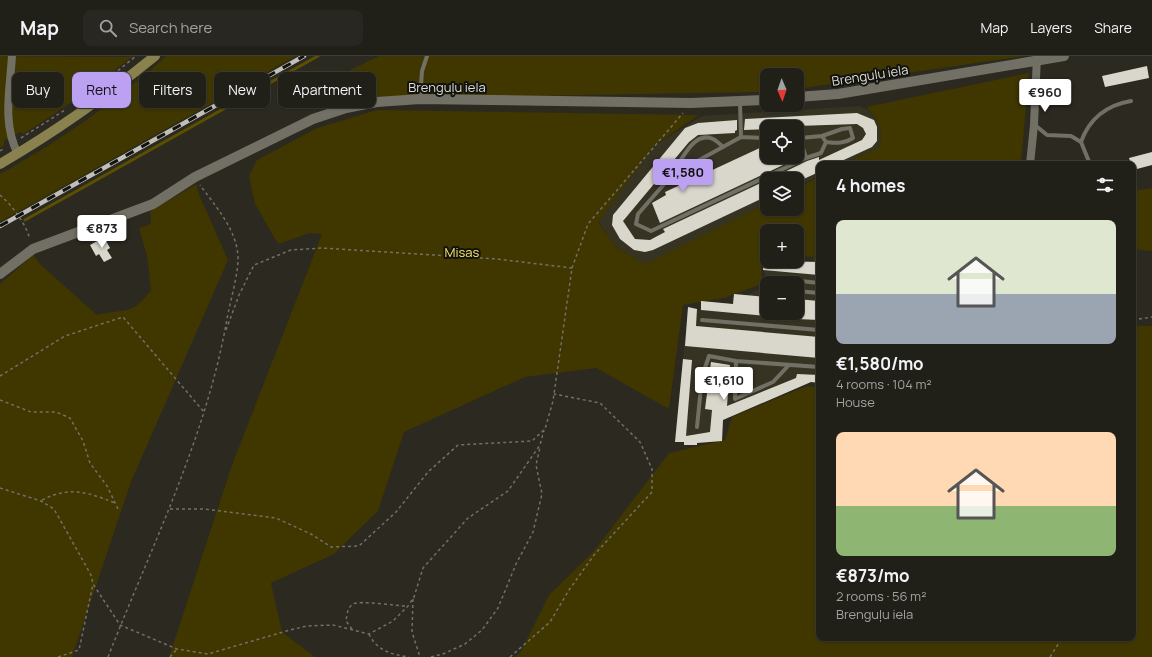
<!DOCTYPE html>
<meta charset="utf-8">
<style>
:root{--surface:#201f18;--page:#282721;--text:#f1f3f6;--muted:#a2a2a2;--line:#3d3d37;--accent:#bca0f2}
body{margin:0;font-family:Manrope,sans-serif;background:var(--page);color:var(--text);height:100vh;display:flex;flex-direction:column;font-size:15px;white-space:nowrap}
*{box-sizing:border-box;margin:0}
p{font-size:13px;color:var(--muted)}
.icon{flex:none;width:22px;height:22px;fill:none;stroke:currentColor;stroke-width:2;stroke-linecap:round;stroke-linejoin:round}
.map{position:relative;flex:1;overflow:hidden}
.sheet{position:absolute;left:816px;top:105px;width:320px;height:480px;display:flex;flex-direction:column;background:var(--surface);border-radius:8px;box-shadow:0 1px 3px #0004,0 0 0 1px var(--line)}
.sheet>*{flex:none}
.hud{position:absolute;left:12px;top:16px;width:380px;height:36px;display:flex;gap:8px}
.needle{width:26px;rotate:178deg}
.tools{position:absolute;left:760px;top:12px;display:grid;gap:8px}
.tools a{display:grid;place-items:center;width:44px;height:44px;border-radius:8px;background:var(--surface);box-shadow:0 1px 3px #0004,0 0 0 1px var(--line);font-size:20px}
.price{position:absolute;translate:-50% -34px;padding:0 9px;border-radius:4px;background:#fff;color:#222;font-size:13px;line-height:26px;filter:drop-shadow(0 1px 2px #0008)}
.price::after{content:'';position:absolute;left:50%;top:24px;width:12px;height:9px;margin-left:-6px;background:inherit;clip-path:polygon(0 0,100% 0,50% 100%)}
.price.selected{background:var(--accent);color:#111}
ul{padding:0;list-style:none}
li{display:grid;align-content:center;gap:8px;height:212px;padding:0 20px}
li span{display:grid;place-items:center;height:124px;border-radius:8px;color:#555}
li>.icon{margin-inline-start:auto}
span .icon{width:72px;height:72px;fill:#fffc;stroke-width:1}
li b{font-size:17px}
h2{display:flex;justify-content:space-between;align-items:center;height:48px;padding:0 20px;font-size:17px}
.chip{padding:0 14px;border-radius:8px;background:var(--surface);box-shadow:0 1px 3px #0004,0 0 0 1px var(--line);font-size:14px;line-height:36px}
.chip.selected{background:var(--accent);color:#111}
header{display:flex;align-items:center;gap:24px;box-sizing:border-box;height:56px;padding:0 20px;background:var(--surface);border-bottom:1px solid var(--line)}
header strong{font-size:19px}
nav{display:flex;gap:22px;margin-inline-start:auto;font-size:14px}
.search{width:280px;height:36px;background:var(--page);display:flex;align-items:center;gap:10px;box-sizing:border-box;padding:0 14px;border-radius:8px;color:var(--muted);font-size:15px}
.map>svg:first-child{display:block}
</style>
<header>
<strong>Map</strong>
<div class="search"><svg class="icon" aria-label="search" viewBox="0 0 24 24"><circle cx="10" cy="10" r="6"/><path d="M15 15l6 6"/></svg>Search here</div>
<nav><a>Map</a><a>Layers</a><a>Share</a></nav>
</header>
<div class="map">
<svg width="1152" height="601" viewBox="0 0 1152 601">
<rect width="100%" height="100%" fill="#2b2920"/>
<path fill="#363323" fill-rule="evenodd" d="M860 50 868 54 879 67 882 80 879 91 844 108H819V120L797 131V123H767V147L645 209 615 190 598 165 655 89 702 60ZM767 71H797V101H767Z
M819 182V327L811 326 723 363 722 385 697 387V389H684V386H675L688 251 700 254 701 245 733 248 734 238 748 239 762 231 766 221 763 214 764 203H767V205H813L816 184ZM767 227H797V257H767Z"/>
<path fill="#3f3600" d="M0 0 123 1 133 0 93 32 24 78 20 76 4 85V90L0 92Z
M166 0H296L0 166V118C58 86 117 45 166 0Z
M379 0H1025L797 33V19H767V36L289 44Z
M1029 17 1021 108H844L879 91C885 72 878 65 866 51Z
M377 54 699 59 655 89 598 166 616 191 645 208 767 147V153H797V132L819 121V197L816 201 797 200V175H767V198L761 197 762 228 724 242 683 249 669 353 596 312 525 321 404 376 378 455 334 498 271 527 282 576 315 601H169L232 409 322 178 310 177 278 188 255 148 249 120 257 104 317 72Z
M197 128 198 136 228 204 131 426 72 601H0V228L33 199 41 209 97 259C126 252 131 260 151 234L147 200 139 172 151 168 150 155Z
M1152 132V195L1133 193V135Z
M1133 270H1152V601H514L520 597 549 539 594 495 669 397 725 384 732 361 807 330 819 331V582H1133Z"/>
<g fill="none" stroke-linecap="round" stroke-linejoin="round">
<path stroke="#5c4f00" stroke-width="3" d="M25 164 318 0"/>
</g>
<path fill="#d9d7cb" d="M1147 10 1149 22 1105 31 1102 20Z
M857 57 874 64 877 71V85L872 91 835 108H819V116L797 126V123H770L807 105 819 101V104L862 84 866 78 863 72 857 68 767 71V73L744 74 745 63Z
M737 64V74L735 75V77L698 79 689 86 623 165 635 183 650 184 665 176 663 173 767 124V140L653 194 645 196 634 194 620 183 612 169 613 159 685 72 698 67Z
M764 90 767 101H800L660 167 652 147 666 139 665 136Z
M1152 96V109L1133 114V108H1131L1129 102Z
M104 181 110 192 107 194 112 202 104 206 99 198 96 200 90 189Z
M764 205 819 206V219L763 214Z
M734 238 767 241V260L701 254V245L733 248Z
M797 243 819 245V264L797 263Z
M688 251 697 253 696 270 819 281V302L685 290Z
M683 303 692 304 686 380 710 376 712 354 705 353 711 306 730 309 727 350 796 322 797 318 819 319V327L811 326 723 364 722 385 697 387V389H684V386H675Z"/>
<g fill="none" stroke-linecap="round" stroke-linejoin="round">
<path stroke="#727069" stroke-width="1.5" stroke-dasharray="3 3" stroke-linecap="butt" d="M104 26 136 0
M21 82 65 54
M0 95 3 93
M0 139C13 150 25 167 30 183
M1133 264 1152 261
M226 274 239 239 254 209 291 194 322 192 497 203 572 212
M0 320 65 280 123 261 204 356
M0 344 31 356H56L70 362 83 385 90 407 107 430 119 455
M0 432 41 445 54 453 91 519 93 528 120 569 177 593 208 598 290 574 307 570 333 569 369 578 393 565 408 550 414 541 423 512 468 462 508 435 540 389 544 374
M42 444C70 430 87 436 115 447
M170 453H204L276 462 311 478 331 491 359 490 396 456 428 416 458 389 532 385 545 373 553 345 572 212 588 168 683 57
M413 543 412 576 420 601
M352 573 346 565C347 559 347 552 353 548 359 544 397 550 407 550
M369 578C376 594 392 599 409 601
M58 601 79 594 93 528
M108 601C152 489 206 382 227 263 230 246 238 219 238 203 238 175 216 151 200 129
M170 601 177 593
M431 601 443 598 465 588 482 574 498 552 516 508 533 476 542 438 536 409 540 391
M510 601 550 566 569 534 594 499 652 436V413L640 386 600 347 554 338
M1050 601 1062 582"/>
<path stroke="#727065" stroke-width="4" d="M420 43 422 15 427 0
M740 47 741 81
M1035 69 1047 79 1071 80 1081 86 1090 108
M822 80 842 73 850 72 853 82C844 88 837 87 826 86
M767 82 741 81 672 119 638 158 636 168 651 175 806 102 800 82H797
M800 82 822 80 826 86 821 97 806 102
M1081 86C1089 63 1107 49 1131 45
M673 117C681 105 694 74 713 83 717 85 720 88 723 91
M791 224 819 227
M797 235 819 237
M702 264 819 274
M736 305 735 343 773 326 789 309
M697 371 702 321 709 300 736 305 819 311"/>
<path stroke="#727065" stroke-width="8" d="M12 0C10 33 2 68 18 98
M1030 108 1034 69 1037 0"/>
<path stroke="#727065" stroke-width="10" d="M797 41 838 38 1064 0
M0 218 33 193 153 148 195 121 313 63 346 52 377 46 420 43 691 47 767 44"/>
<path stroke="#8a824e" stroke-width="10" d="M0 108C55 76 106 40 155 0"/>
<g stroke="#c0bfb8" stroke-width="4.5">
<path id="rail" d="M0 170 304 0"/>
</g>
<use href="#rail" stroke="#12120e" stroke-width="3" stroke-dasharray="9" stroke-linecap="butt"/>
</g>
<g text-anchor="middle" stroke-width="4" stroke-linejoin="round" paint-order="stroke">
<g font-size="13" fill="#deddd7" stroke="#12120e">
<text transform="translate(870 19) rotate(-9)" y="5">Brenguļu iela</text>
<text x="447" y="36">Brenguļu iela</text>
</g>
<g font-size="13" fill="#f8e168" stroke="#12120e">
<text x="462" y="201">Misas</text>
</g>
</g>
</svg>
<div class="tools">
<a><svg class="needle" viewBox="-14 -14 28 28"><path d="M0-13l5 13h-10z" fill="#e53935"/><path d="M0 13l5-13h-10z" fill="#a2a2a2"/></svg></a>
<a><svg class="icon" aria-label="locate" viewBox="0 0 24 24"><circle cx="12" cy="12" r="6"/><path d="M12 2v4M12 18v4M2 12h4M18 12h4"/></svg></a>
<a><svg class="icon" aria-label="layers" viewBox="0 0 24 24"><path d="M12 4l9 5-9 5-9-5zM3 14l9 5 9-5"/></svg></a>
<a>+</a>
<a>−</a>
</div>
<b class="price" style="left:1045px;top:57px">€960</b>
<b class="price selected" style="left:683px;top:137px">€1,580</b>
<b class="price" style="left:102px;top:193px">€873</b>
<b class="price" style="left:724px;top:345px">€1,610</b>
<div class="hud">
<a class="chip">Buy</a>
<a class="chip selected">Rent</a>
<a class="chip">Filters</a>
<a class="chip">New</a>
<a class="chip">Apartment</a>
</div>
<section class="sheet">
<h2>4 homes<svg class="icon" aria-label="filters" viewBox="0 0 24 24"><path d="M4 7h16M4 17h16"/><circle cx="9" cy="7" r="2"/><circle cx="15" cy="17" r="2"/></svg></h2>
<ul>
<li><span style="background:linear-gradient(#dfe7d0 60%,#9aa5b1 0)"><svg class="icon" aria-label="home" viewBox="0 0 24 24"><path d="M3 11l9-7 9 7M6 9v11h12V9"/></svg></span><div><b>€1,580/mo</b><p>4 rooms · 104 m²</p><p>House</p></div></li>
<li><span style="background:linear-gradient(#ffd9b3 60%,#8fb573 0)"><svg class="icon" aria-label="home" viewBox="0 0 24 24"><path d="M3 11l9-7 9 7M6 9v11h12V9"/></svg></span><div><b>€873/mo</b><p>2 rooms · 56 m²</p><p>Brenguļu iela</p></div></li>
</ul>
</section>
</div>
